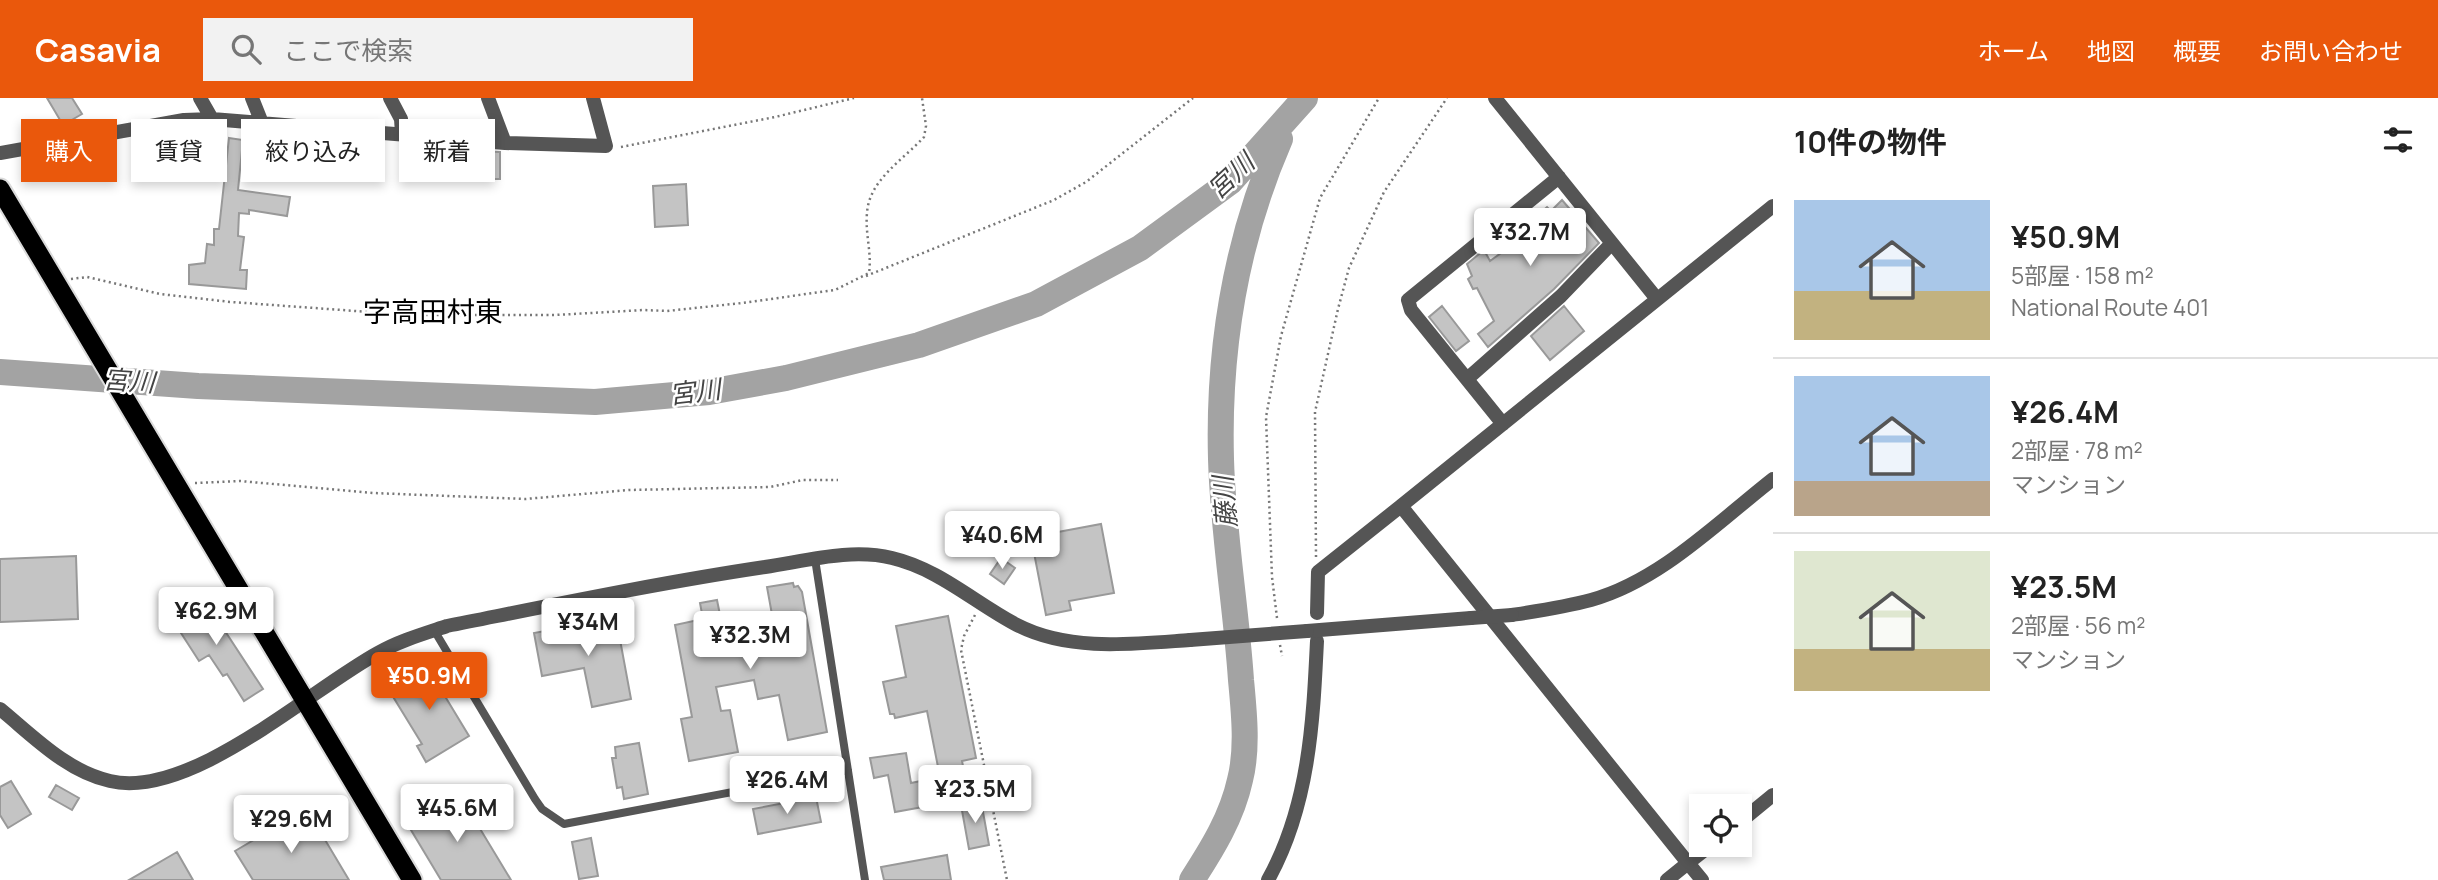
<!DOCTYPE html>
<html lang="ja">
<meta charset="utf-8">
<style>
:root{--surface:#fff;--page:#f2f2f2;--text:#222;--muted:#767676;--line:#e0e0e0;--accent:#ea580c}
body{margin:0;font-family:Manrope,"Noto Sans JP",sans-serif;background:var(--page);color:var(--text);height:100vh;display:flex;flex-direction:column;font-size:26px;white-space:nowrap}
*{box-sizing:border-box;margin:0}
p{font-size:23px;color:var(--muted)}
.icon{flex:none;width:38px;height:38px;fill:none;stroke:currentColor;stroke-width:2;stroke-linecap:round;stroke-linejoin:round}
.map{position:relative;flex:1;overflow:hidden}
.panel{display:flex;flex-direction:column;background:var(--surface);width:665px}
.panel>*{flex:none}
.guide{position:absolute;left:21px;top:21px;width:665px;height:63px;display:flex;gap:14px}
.buttons{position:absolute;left:1689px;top:696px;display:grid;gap:14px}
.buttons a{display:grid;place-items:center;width:63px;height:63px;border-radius:0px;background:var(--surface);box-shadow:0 4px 10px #0003;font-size:35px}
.price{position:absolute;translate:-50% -60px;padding:0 16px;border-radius:7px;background:#fff;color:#222;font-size:23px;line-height:46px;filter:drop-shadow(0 2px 4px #0008)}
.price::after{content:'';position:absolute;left:50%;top:42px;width:21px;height:16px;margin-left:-10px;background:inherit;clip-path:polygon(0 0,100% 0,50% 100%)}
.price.selected{background:var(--accent);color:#fff}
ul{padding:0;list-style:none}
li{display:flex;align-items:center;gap:21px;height:175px;padding:0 21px}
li+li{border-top:2px solid var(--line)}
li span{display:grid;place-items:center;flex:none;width:196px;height:140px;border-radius:0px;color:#555}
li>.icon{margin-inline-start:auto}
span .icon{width:84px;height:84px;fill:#fffc;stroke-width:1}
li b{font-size:30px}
h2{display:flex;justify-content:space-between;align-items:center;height:84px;padding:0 21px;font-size:30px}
.chip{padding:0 24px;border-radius:0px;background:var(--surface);box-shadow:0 4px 10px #0003;font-size:24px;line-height:63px}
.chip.selected{background:var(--accent);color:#fff}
header{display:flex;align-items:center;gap:42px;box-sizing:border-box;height:98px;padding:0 35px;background:var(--accent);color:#fff}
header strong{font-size:33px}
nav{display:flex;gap:38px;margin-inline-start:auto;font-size:24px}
.search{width:490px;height:63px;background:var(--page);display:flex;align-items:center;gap:18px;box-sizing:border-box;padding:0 24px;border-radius:0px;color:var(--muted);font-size:26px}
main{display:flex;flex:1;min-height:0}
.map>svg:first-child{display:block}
</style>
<header>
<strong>Casavia</strong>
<div class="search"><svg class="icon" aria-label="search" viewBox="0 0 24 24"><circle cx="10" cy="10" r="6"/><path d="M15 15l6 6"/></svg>ここで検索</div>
<nav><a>ホーム</a><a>地図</a><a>概要</a><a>お問い合わせ</a></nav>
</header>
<main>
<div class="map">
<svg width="1773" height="782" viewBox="0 0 1773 782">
<rect width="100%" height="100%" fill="#fff"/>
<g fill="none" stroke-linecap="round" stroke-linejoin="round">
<path stroke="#a3a3a3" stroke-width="26" d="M0 274 198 288 595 304 709 294 786 280 919 247 1036 206 1140 150 1230 84 1305 0
M1192 782C1212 751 1232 719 1240 682 1248 651 1244 614 1241 582 1236 508 1223 435 1221 361 1218 251 1236 142 1280 41"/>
</g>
<path fill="#c4c4c4" stroke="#999" stroke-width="2" d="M47 0H72L82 16 63 27Z
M229 40 243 42 238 92 290 99 287 118 249 112V116L239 115 238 138 244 139 240 172H247L246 191 189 186V167L205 165 207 146 214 147V131H219Z
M477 53 500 54V81H477Z
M188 54H205L206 69H188Z
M686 86 688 127 655 129 653 88Z
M1562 102 1599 145 1554 191 1488 249 1478 236 1494 223 1477 190 1473 191 1468 181 1472 178 1467 166 1484 152 1490 163 1537 129 1531 123 1547 109 1551 113Z
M1442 208 1469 243 1456 253 1429 219Z
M1564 208 1584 233 1550 262 1531 238Z
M1101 426 1114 495 1069 503 1071 512 1046 517 1031 439Z
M76 458 78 521 0 524V461Z
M1001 460 1015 470 1004 486 990 476Z
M793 485 794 489 798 488 802 494 827 634 788 642 779 597 758 601 754 582 716 589 721 613 730 612 738 654 689 663 681 621 692 619 675 527 703 521 700 505 717 502 723 532 773 522 767 489Z
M204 501 263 591 244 603 227 576 223 578 209 557 199 563 172 521Z
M948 518 976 660 962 663 967 688 932 696 934 707 895 714 888 677 874 680 870 660 906 655 911 685 940 679 927 613 895 620 894 616H890L883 584 906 579 896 528Z
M616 520 631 601 592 609 584 570 542 578 534 535Z
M423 562 469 638 426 664 417 648 422 646 392 597 404 590 399 582 403 581 400 576Z
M639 645 648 696 624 701 622 689 617 690 612 660H616L615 649Z
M11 683 31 716 8 730 0 717V689Z
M56 687 79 700 72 712 49 699Z
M459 696 511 782H441L408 727Z
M816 699 821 724 758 736 753 711Z
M981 703 989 747 969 751 961 707Z
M294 718 300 727 312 720 349 782H253L235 753Z
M591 740 598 778 579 781 572 744Z
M177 754 193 782H129Z
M947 757 951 782H884L881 769Z"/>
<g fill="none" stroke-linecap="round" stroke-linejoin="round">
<g stroke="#dbdbdb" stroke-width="23">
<path id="trunk" d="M0 91 412 782"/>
</g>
<path stroke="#777" stroke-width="2.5" stroke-dasharray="2 3.5" stroke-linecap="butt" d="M621 49 775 19 854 0
M866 178 1054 102 1086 84 1193 0
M71 181 87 179 160 196 231 204 411 217H555L644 212 667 213 742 205 835 192 869 175C872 155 865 136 867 115 869 82 903 62 924 39L926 28 922 0
M195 385 240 383 373 395 525 401 629 392 770 389 803 382H838
M1316 459 1315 314 1338 211 1349 170 1384 94 1447 0
M975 517 964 538 961 552 1007 782
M1277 520 1272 479 1266 319 1281 238 1320 100 1379 0
M1280 547 1282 558"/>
<path stroke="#555" stroke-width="8" d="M815 461 865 782
M434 532 535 701 542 711 564 726 848 672"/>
<path stroke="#555" stroke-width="14" d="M200 0 212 21
M252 0 262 25
M390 0 401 21 402 35
M488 0 505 45
M1495 0 1657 201
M0 55 184 22 212 21 505 45 606 48 593 0
M1467 281 1561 198 1612 145
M1503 326 1411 212 1408 202 1559 79
M1401 408 1773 108
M1317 515 1318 474 1401 408 1688 765 1667 782
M1740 724 1773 697
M1268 782C1309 708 1313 626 1317 543
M1702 782 1688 765 1711 747"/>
<path stroke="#555" stroke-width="14" d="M1512 517C1538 513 1565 509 1591 502 1660 483 1718 424 1773 381
M1307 533 1471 520
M0 611C33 638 66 673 110 683 190 702 310 592 378 555 399 543 423 536 447 528 553 507 658 485 765 469 806 463 851 450 892 460 939 471 975 505 1017 527 1069 554 1134 546 1190 542"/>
<use href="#trunk" stroke="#000" stroke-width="19"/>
<path stroke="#555" stroke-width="14" d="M1471 520 1512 517
M1190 542 1307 533"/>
</g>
<g text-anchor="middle" stroke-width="5" stroke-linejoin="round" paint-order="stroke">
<g font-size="26" font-style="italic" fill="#444" stroke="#fff">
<text transform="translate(1231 78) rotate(-43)" y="9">宮川</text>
<text transform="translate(129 283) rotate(4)" y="9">宮川</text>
<text transform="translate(695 294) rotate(-7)" y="9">宮川</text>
<text transform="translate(1225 404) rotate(-95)" y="9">藤川</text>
</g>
<g font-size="28" fill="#000" stroke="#fff">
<text x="433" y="224">字高田村東</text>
</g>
</g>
</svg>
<div class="buttons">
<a><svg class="icon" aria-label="locate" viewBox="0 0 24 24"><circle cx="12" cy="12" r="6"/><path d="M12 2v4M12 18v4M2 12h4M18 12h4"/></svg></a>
</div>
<b class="price" style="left:1530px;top:170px">¥32.7M</b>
<b class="price" style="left:1002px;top:473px">¥40.6M</b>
<b class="price" style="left:216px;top:549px">¥62.9M</b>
<b class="price" style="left:588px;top:560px">¥34M</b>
<b class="price" style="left:750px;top:573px">¥32.3M</b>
<b class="price selected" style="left:429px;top:614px">¥50.9M</b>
<b class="price" style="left:787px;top:718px">¥26.4M</b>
<b class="price" style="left:975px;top:727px">¥23.5M</b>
<b class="price" style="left:457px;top:746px">¥45.6M</b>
<b class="price" style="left:291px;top:757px">¥29.6M</b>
<div class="guide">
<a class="chip selected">購入</a>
<a class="chip">賃貸</a>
<a class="chip">絞り込み</a>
<a class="chip">新着</a>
</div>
</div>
<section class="panel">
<h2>10件の物件<svg class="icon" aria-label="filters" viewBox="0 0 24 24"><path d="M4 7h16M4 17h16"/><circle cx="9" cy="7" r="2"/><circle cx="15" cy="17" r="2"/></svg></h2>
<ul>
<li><span style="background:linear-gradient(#a9c7e8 65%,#c2b280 0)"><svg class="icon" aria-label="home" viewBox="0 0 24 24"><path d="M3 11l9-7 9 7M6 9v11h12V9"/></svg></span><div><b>¥50.9M</b><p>5部屋 · 158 m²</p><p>National Route 401</p></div></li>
<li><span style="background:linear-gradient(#a9c7e8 75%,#b9a48a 0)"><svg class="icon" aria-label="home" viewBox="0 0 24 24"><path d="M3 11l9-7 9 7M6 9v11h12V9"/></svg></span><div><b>¥26.4M</b><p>2部屋 · 78 m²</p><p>マンション</p></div></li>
<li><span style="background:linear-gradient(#dfe7d0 70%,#c2b280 0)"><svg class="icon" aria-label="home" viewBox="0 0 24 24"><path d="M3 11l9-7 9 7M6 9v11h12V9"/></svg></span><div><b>¥23.5M</b><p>2部屋 · 56 m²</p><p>マンション</p></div></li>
</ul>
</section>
</main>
